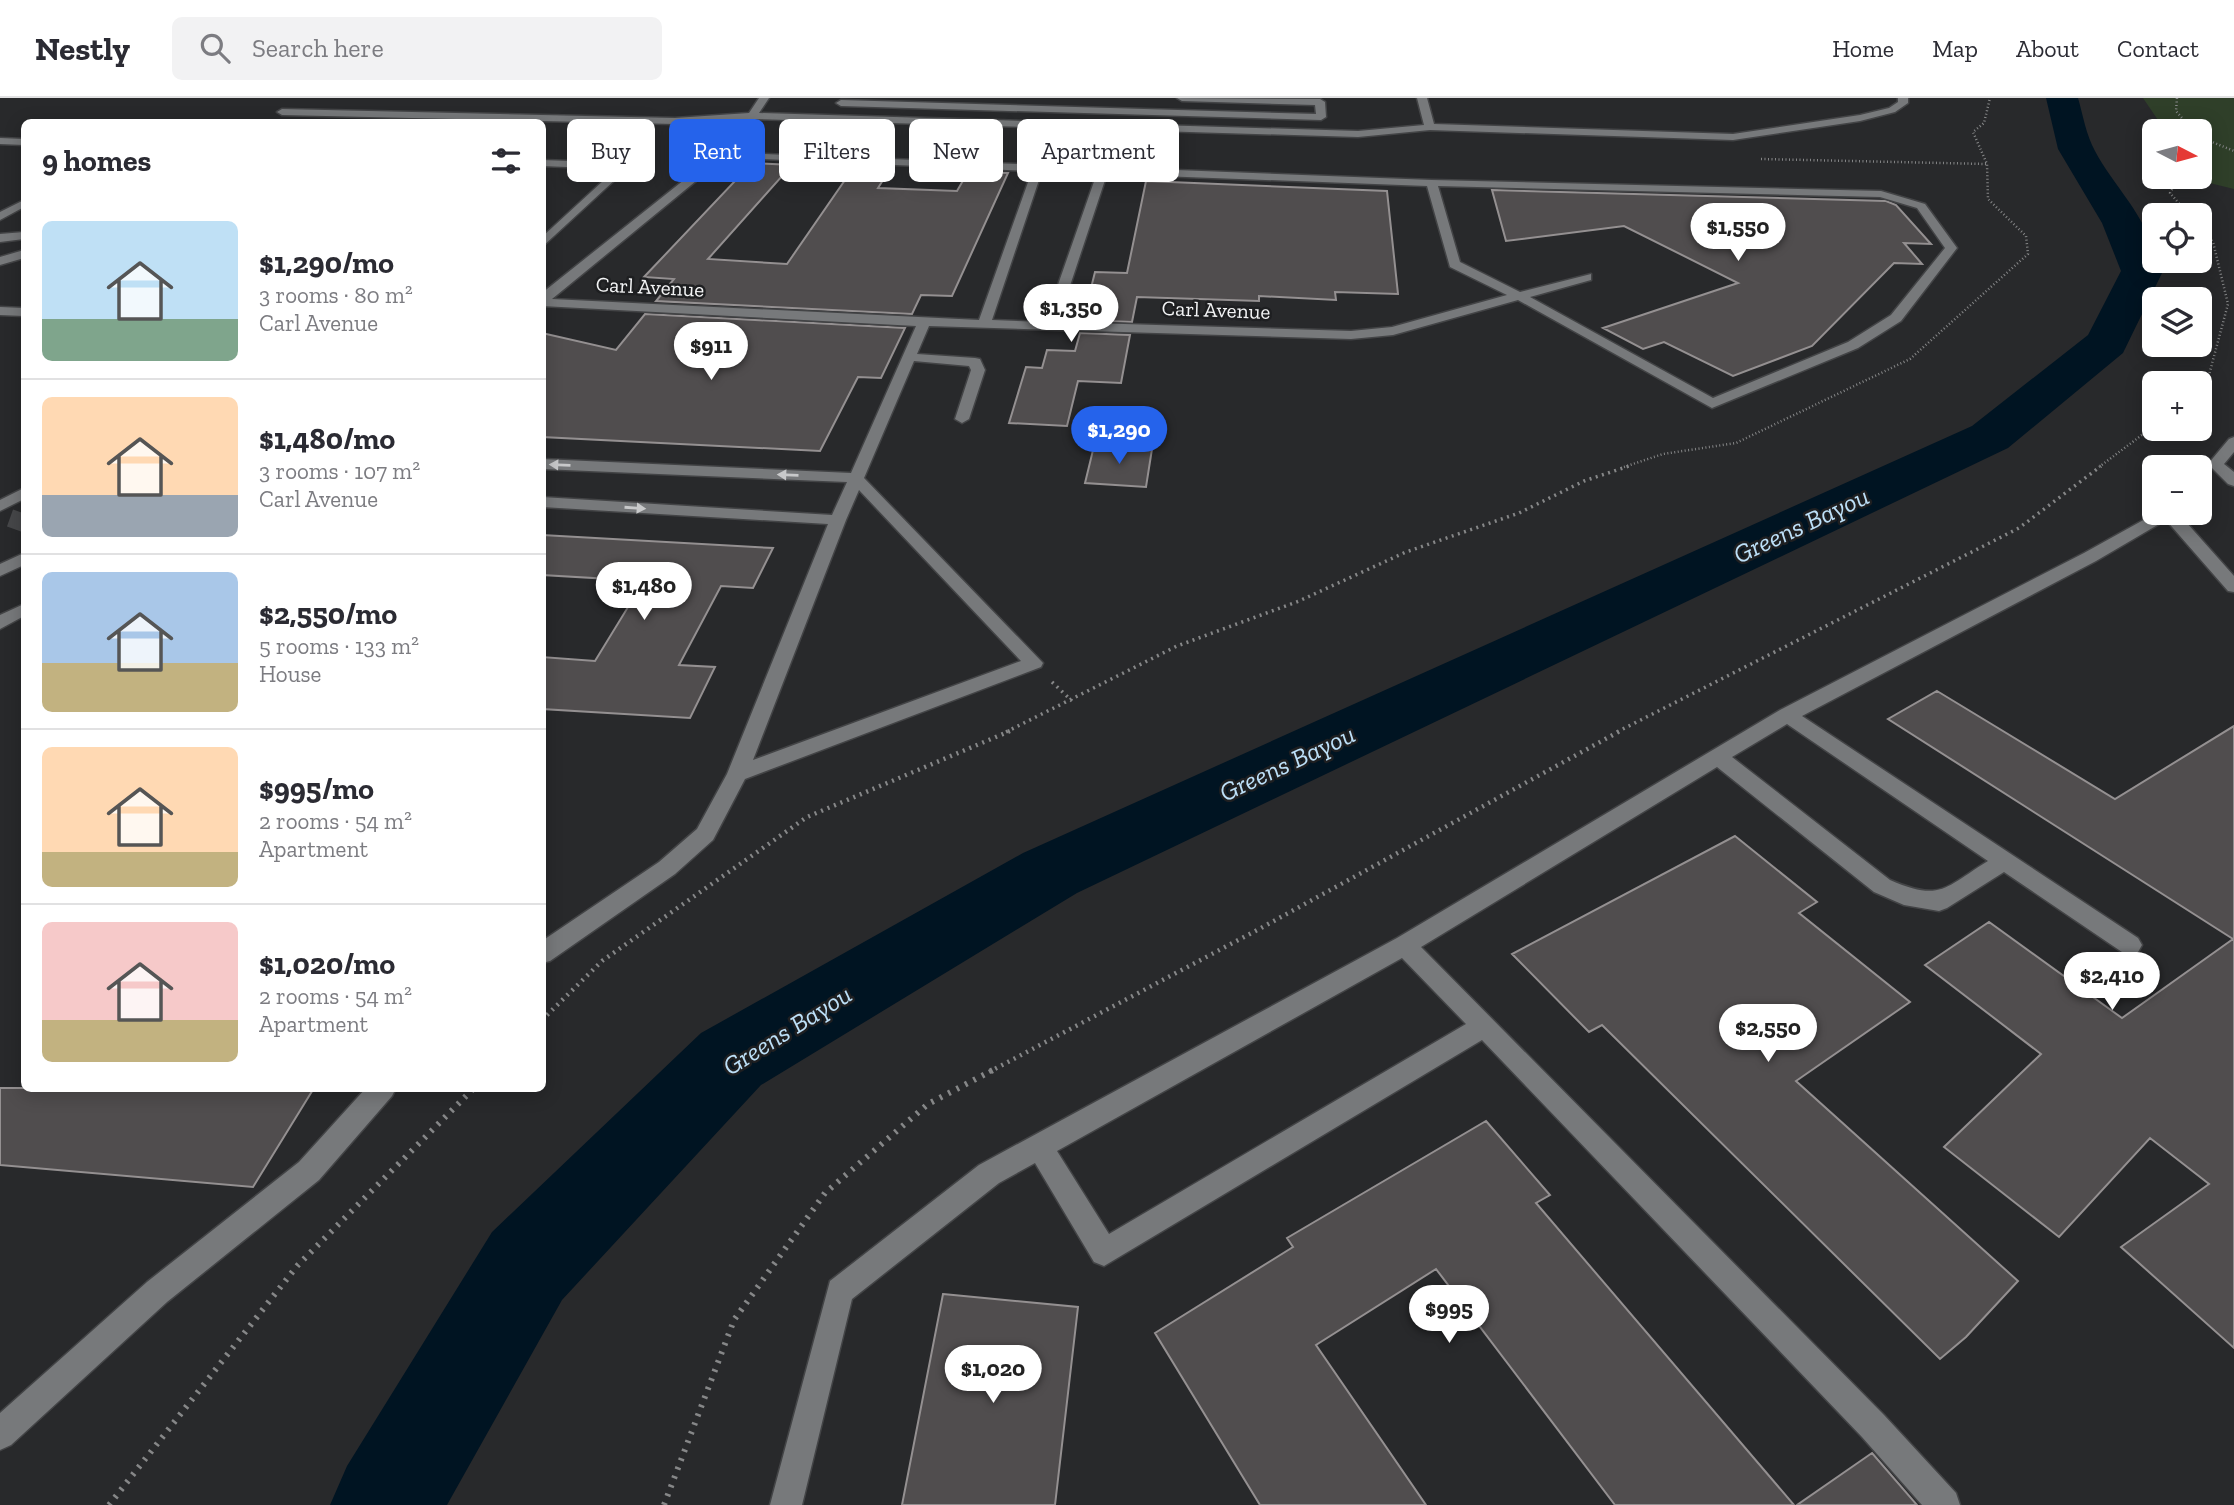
<!DOCTYPE html>
<meta charset="utf-8">
<style>
:root{--surface:#fff;--page:#f2f2f3;--text:#2b2b33;--muted:#7c7c81;--line:#e1e1e2;--accent:#2563eb}
body{margin:0;font-family:"Zilla Slab",serif;background:var(--page);color:var(--text);height:100vh;display:flex;flex-direction:column;font-size:26px;white-space:nowrap}
*{box-sizing:border-box;margin:0}
p{font-size:23px;color:var(--muted)}
.icon{flex:none;width:38px;height:38px;fill:none;stroke:currentColor;stroke-width:2;stroke-linecap:round;stroke-linejoin:round}
.map{position:relative;flex:1;overflow:hidden}
.panel{position:absolute;left:21px;top:21px;width:525px;height:973px;display:flex;flex-direction:column;background:var(--surface);border-radius:10px;box-shadow:0 4px 18px #0003}
.panel>*{flex:none}
.top-card{position:absolute;left:567px;top:21px;width:665px;height:63px;display:flex;gap:14px}
.needle{width:46px;rotate:96deg}
.buttons{position:absolute;left:2142px;top:21px;display:grid;gap:14px}
.buttons a{display:grid;place-items:center;width:70px;height:70px;border-radius:10px;background:var(--surface);box-shadow:0 4px 18px #0003;font-size:35px}
.price{position:absolute;translate:-50% -60px;padding:0 16px;border-radius:24px;background:#fff;color:#222;font-size:23px;line-height:46px;filter:drop-shadow(0 2px 4px #0008)}
.price::after{content:'';position:absolute;left:50%;top:42px;width:21px;height:16px;margin-left:-10px;background:inherit;clip-path:polygon(0 0,100% 0,50% 100%)}
.price.active{background:var(--accent);color:#fff}
ul{padding:0;list-style:none}
li{display:flex;align-items:center;gap:21px;height:175px;padding:0 21px}
li+li{border-top:2px solid var(--line)}
li span{display:grid;place-items:center;flex:none;width:196px;height:140px;border-radius:10px;color:#555}
li>.icon{margin-inline-start:auto}
span .icon{width:84px;height:84px;fill:#fffc;stroke-width:1}
li b{font-size:30px}
h2{display:flex;justify-content:space-between;align-items:center;height:84px;padding:0 21px;font-size:30px}
.chip{padding:0 24px;border-radius:10px;background:var(--surface);box-shadow:0 4px 18px #0003;font-size:24px;line-height:63px}
.chip.active{background:var(--accent);color:#fff}
header{display:flex;align-items:center;gap:42px;box-sizing:border-box;height:98px;padding:0 35px;background:var(--surface);border-bottom:2px solid var(--line)}
header strong{font-size:33px}
nav{display:flex;gap:38px;margin-inline-start:auto;font-size:24px}
.search{width:490px;height:63px;background:var(--page);display:flex;align-items:center;gap:18px;box-sizing:border-box;padding:0 24px;border-radius:10px;color:var(--muted);font-size:26px}
.map>svg:first-child{display:block}
</style>
<header>
<strong>Nestly</strong>
<div class="search"><svg class="icon" aria-label="search" viewBox="0 0 24 24"><circle cx="10" cy="10" r="6"/><path d="M15 15l6 6"/></svg>Search here</div>
<nav><a>Home</a><a>Map</a><a>About</a><a>Contact</a></nav>
</header>
<div class="map">
<svg width="2234" height="1407" viewBox="0 0 2234 1407">
<rect width="100%" height="100%" fill="#28292b"/>
<path fill="#2f3f29" d="M2143 0H2234V91L2185 79H2200V33H2159L2160 25Z"/>
<g fill="none" stroke-linecap="round" stroke-linejoin="round">
<path fill="#001422" fill-rule="evenodd" d="M2046 0H2078C2083 17 2086 37 2095 53 2111 85 2154 126 2154 163H2158L2163 173 2123 255 2008 350 1077 795 761 987 562 1202 447 1407H330L347 1368 492 1134 701 935 1023 755 1972 328 2088 237 2121 173 2102 125 2058 51Z"/>
</g>
<path fill="#504d4e" stroke="#949091" stroke-width="2" d="M752 65 792 67 708 161 787 166 854 69 890 71 878 90 957 93 968 74 1008 75 952 198 921 197 912 216 656 203 674 181 644 179Z
M1146 83 1387 93 1398 196 1335 194 1336 202 1259 198V203L1137 199 1132 224 1083 222 1095 174 1127 175Z
M1492 92 1886 103 1896 107 1931 146 1904 145 1922 166 1894 165 1812 248 1733 278 1664 244 1643 251 1603 230 1738 185 1624 128 1506 143Z
M645 216 905 230 881 280 858 279 820 353 542 339V235L616 252Z
M1080 235 1130 237 1121 285 1078 283 1067 328 1009 325 1026 269 1042 270 1047 252 1075 253Z
M1094 348 1152 351 1146 389 1085 385Z
M542 437 773 450 753 490 721 488 679 567 715 569 690 620 542 611V559L595 563 644 483 542 477Z
M1937 593 2115 701 2234 628V1250L2121 1149 2209 1086 2150 1040 2059 1139 1944 1049 2041 956 1925 867 1989 824 2122 920 2233 841 1888 621Z
M1735 738 1817 804 1799 815 1910 904 1796 983 2018 1183 1966 1239 1940 1261 1602 927 1589 934 1512 856Z
M0 990H314L253 1089 0 1067Z
M1486 1023 1550 1097 1536 1105 1794 1407H1615L1436 1171 1316 1247 1426 1407H1260L1155 1235 1293 1149 1287 1140Z
M943 1196 1078 1209 1055 1407H902Z
M1872 1355 1917 1407H1797Z"/>
<g fill="none" stroke-linecap="round" stroke-linejoin="round">
<path stroke="#464749" stroke-width="18" stroke-dasharray="18 9" stroke-linecap="butt" d="M10 420 24 425"/>
<g stroke="#434446" stroke-width="3">
<path id="minor" d="M759 0H769L759 15 1358 33 1424 27 1417 0H1427L1434 26 1733 36 1860 17 1889 10 1898 4V0H1908V5L1895 14 1860 23 1733 42 1430 32 1358 39 755 21 707 74 552 201 979 222 1032 73 760 61 759 59 764 56 1432 82 1881 93 1925 106 1957 150 1901 223 1858 250 1712 310 1518 202 1393 237 1351 241 929 228 917 256 975 260 980 261 985 272 969 321 962 325 955 321 971 272 969 268 914 263 864 380 1043 565 1041 569 745 681 713 742 675 776 550 863 542 865V843L659 764 697 731 727 676 828 426 542 409V399L832 417 847 384 542 371V361L851 375 916 228 542 208V195L699 70 743 21 675 26 282 17 277 14 282 11 675 20 749 15ZM1042 73 1097 75 1045 224 992 222ZM1107 76 1427 88 1450 169 1507 197 1392 229 1351 233 1058 224ZM1438 88 1880 99 1917 110 1945 150 1891 217 1848 244 1713 300 1530 199 1591 182V176L1520 194 1460 164ZM859 392 1021 563 753 662 846 422Z
M1177 0 1320 1 1325 4 1326 19 1321 22 841 8 836 5 841 2 1316 16 1315 7 1182 3Z
M0 40 24 41V47L0 46Z
M542 62 625 65 630 68 542 149V139L616 71 542 68Z
M24 102V109L0 122V114Z
M24 134V141L0 144V136Z
M24 152V160L0 167V159Z
M0 209 24 210V218L0 217Z
M2234 339V354L2224 366 2234 374V388L2228 386 2208 366 2229 341Z
M24 390V401L0 413V402Z
M2156 415H2178L2234 478V494L2228 493 2166 422 2096 463 1802 618 2138 840 2142 847 2138 854 2130 856 2122 854 2004 774 1947 810 1939 813 1904 807 1874 794 1717 669 1421 849 1884 1317 1956 1395 1960 1407H1922L1862 1339 1482 942 1104 1168 1094 1164 1035 1065 999 1085 852 1201 802 1407H770L830 1183 979 1067 1397 840 1780 612 2084 455ZM1787 626 1988 763C1944 790 1941 804 1890 782L1732 659ZM1402 860 1466 926 1109 1136 1057 1053Z
M24 455V467L0 478V466Z
M24 506V518L0 531V517Z
M366 990H396L392 998 319 1082 167 1204 11 1347 0 1352V1315L147 1184 299 1064Z"/>
</g>
<path stroke="#868788" stroke-width="2.5" stroke-dasharray="1 2.5" stroke-linecap="butt" d="M2177 0 2176 13 2193 33
M2200 39 2234 53
M1761 61 1987 66
M2179 79 2170 95 2189 117
M2200 129 2213 144 2228 206 2209 277 2200 286
M1624 369 1663 356 1736 345 1910 261 2028 156 2026 138 1988 101 1987 66 1973 34 1984 25 1990 0
M2099 369 2154 328"/>
<path stroke="#868788" stroke-width="3.5" stroke-dasharray="2 4.5" stroke-linecap="butt" d="M1052 584 1072 603
M1006 634 1177 548 1299 503 1406 454 1519 415 1584 383 1629 368
M1617 634 2019 430 2101 368"/>
<path stroke="#868788" stroke-width="4.5" stroke-dasharray="2 5" stroke-linecap="butt" d="M542 922 602 863 807 719 1010 633
M989 974 1261 830 1620 633"/>
<path stroke="#868788" stroke-width="6" stroke-dasharray="2.5 7" stroke-linecap="butt" d="M109 1407 297 1168 474 990
M664 1407 734 1222 825 1095 928 1006 993 972"/>
<use href="#minor" fill="#77797b" fill-rule="evenodd"/>
</g>
<defs><path id="oneway-solid" d="M-6-.8H1V-3.2L6.5 0L1 3.2V.8H-6Z" transform="scale(1.75)"/></defs>
<g fill="#c8c9ca">
<use href="#oneway-solid" transform="translate(560 367) rotate(-178)"/>
<use href="#oneway-solid" transform="translate(788 377) rotate(-178)"/>
<use href="#oneway-solid" transform="translate(635 410) rotate(4)"/>
</g>
<g text-anchor="middle" stroke-width="5" stroke-linejoin="round" paint-order="stroke">
<g font-size="21" fill="#f3f4f5" stroke="#1e1f21">
<text transform="translate(650 189) rotate(3)" y="7">Carl Avenue</text>
<text transform="translate(1216 212) rotate(2)" y="7">Carl Avenue</text>
</g>
<g font-size="26" font-style="italic" fill="#bde0f8" stroke="#1e1f21">
<text transform="translate(1801 427) rotate(-25)" y="9">Greens Bayou</text>
<text transform="translate(1287 665) rotate(-25)" y="9">Greens Bayou</text>
<text transform="translate(787 932) rotate(-32)" y="9">Greens Bayou</text>
</g>
</g>
</svg>
<div class="buttons">
<a><svg class="needle" viewBox="-14 -14 28 28"><path d="M0-13l5 13h-10z" fill="#e53935"/><path d="M0 13l5-13h-10z" fill="#7c7c81"/></svg></a>
<a><svg class="icon" aria-label="locate" viewBox="0 0 24 24"><circle cx="12" cy="12" r="6"/><path d="M12 2v4M12 18v4M2 12h4M18 12h4"/></svg></a>
<a><svg class="icon" aria-label="layers" viewBox="0 0 24 24"><path d="M12 4l9 5-9 5-9-5zM3 14l9 5 9-5"/></svg></a>
<a>+</a>
<a>−</a>
</div>
<b class="price" style="left:1738px;top:165px">$1,550</b>
<b class="price" style="left:1071px;top:246px">$1,350</b>
<b class="price" style="left:711px;top:284px">$911</b>
<b class="price active" style="left:1119px;top:368px">$1,290</b>
<b class="price" style="left:644px;top:524px">$1,480</b>
<b class="price" style="left:2112px;top:914px">$2,410</b>
<b class="price" style="left:1768px;top:966px">$2,550</b>
<b class="price" style="left:1449px;top:1247px">$995</b>
<b class="price" style="left:993px;top:1307px">$1,020</b>
<div class="top-card">
<a class="chip">Buy</a>
<a class="chip active">Rent</a>
<a class="chip">Filters</a>
<a class="chip">New</a>
<a class="chip">Apartment</a>
</div>
<section class="panel">
<h2>9 homes<svg class="icon" aria-label="filters" viewBox="0 0 24 24"><path d="M4 7h16M4 17h16"/><circle cx="9" cy="7" r="2"/><circle cx="15" cy="17" r="2"/></svg></h2>
<ul>
<li><span style="background:linear-gradient(#bfe0f5 70%,#7fa58c 0)"><svg class="icon" aria-label="home" viewBox="0 0 24 24"><path d="M3 11l9-7 9 7M6 9v11h12V9"/></svg></span><div><b>$1,290/mo</b><p>3 rooms · 80 m²</p><p>Carl Avenue</p></div></li>
<li><span style="background:linear-gradient(#ffd9b3 70%,#9aa5b1 0)"><svg class="icon" aria-label="home" viewBox="0 0 24 24"><path d="M3 11l9-7 9 7M6 9v11h12V9"/></svg></span><div><b>$1,480/mo</b><p>3 rooms · 107 m²</p><p>Carl Avenue</p></div></li>
<li><span style="background:linear-gradient(#a9c7e8 65%,#c2b280 0)"><svg class="icon" aria-label="home" viewBox="0 0 24 24"><path d="M3 11l9-7 9 7M6 9v11h12V9"/></svg></span><div><b>$2,550/mo</b><p>5 rooms · 133 m²</p><p>House</p></div></li>
<li><span style="background:linear-gradient(#ffd9b3 75%,#c2b280 0)"><svg class="icon" aria-label="home" viewBox="0 0 24 24"><path d="M3 11l9-7 9 7M6 9v11h12V9"/></svg></span><div><b>$995/mo</b><p>2 rooms · 54 m²</p><p>Apartment</p></div></li>
<li><span style="background:linear-gradient(#f6c9c9 70%,#c2b280 0)"><svg class="icon" aria-label="home" viewBox="0 0 24 24"><path d="M3 11l9-7 9 7M6 9v11h12V9"/></svg></span><div><b>$1,020/mo</b><p>2 rooms · 54 m²</p><p>Apartment</p></div></li>
</ul>
</section>
</div>
